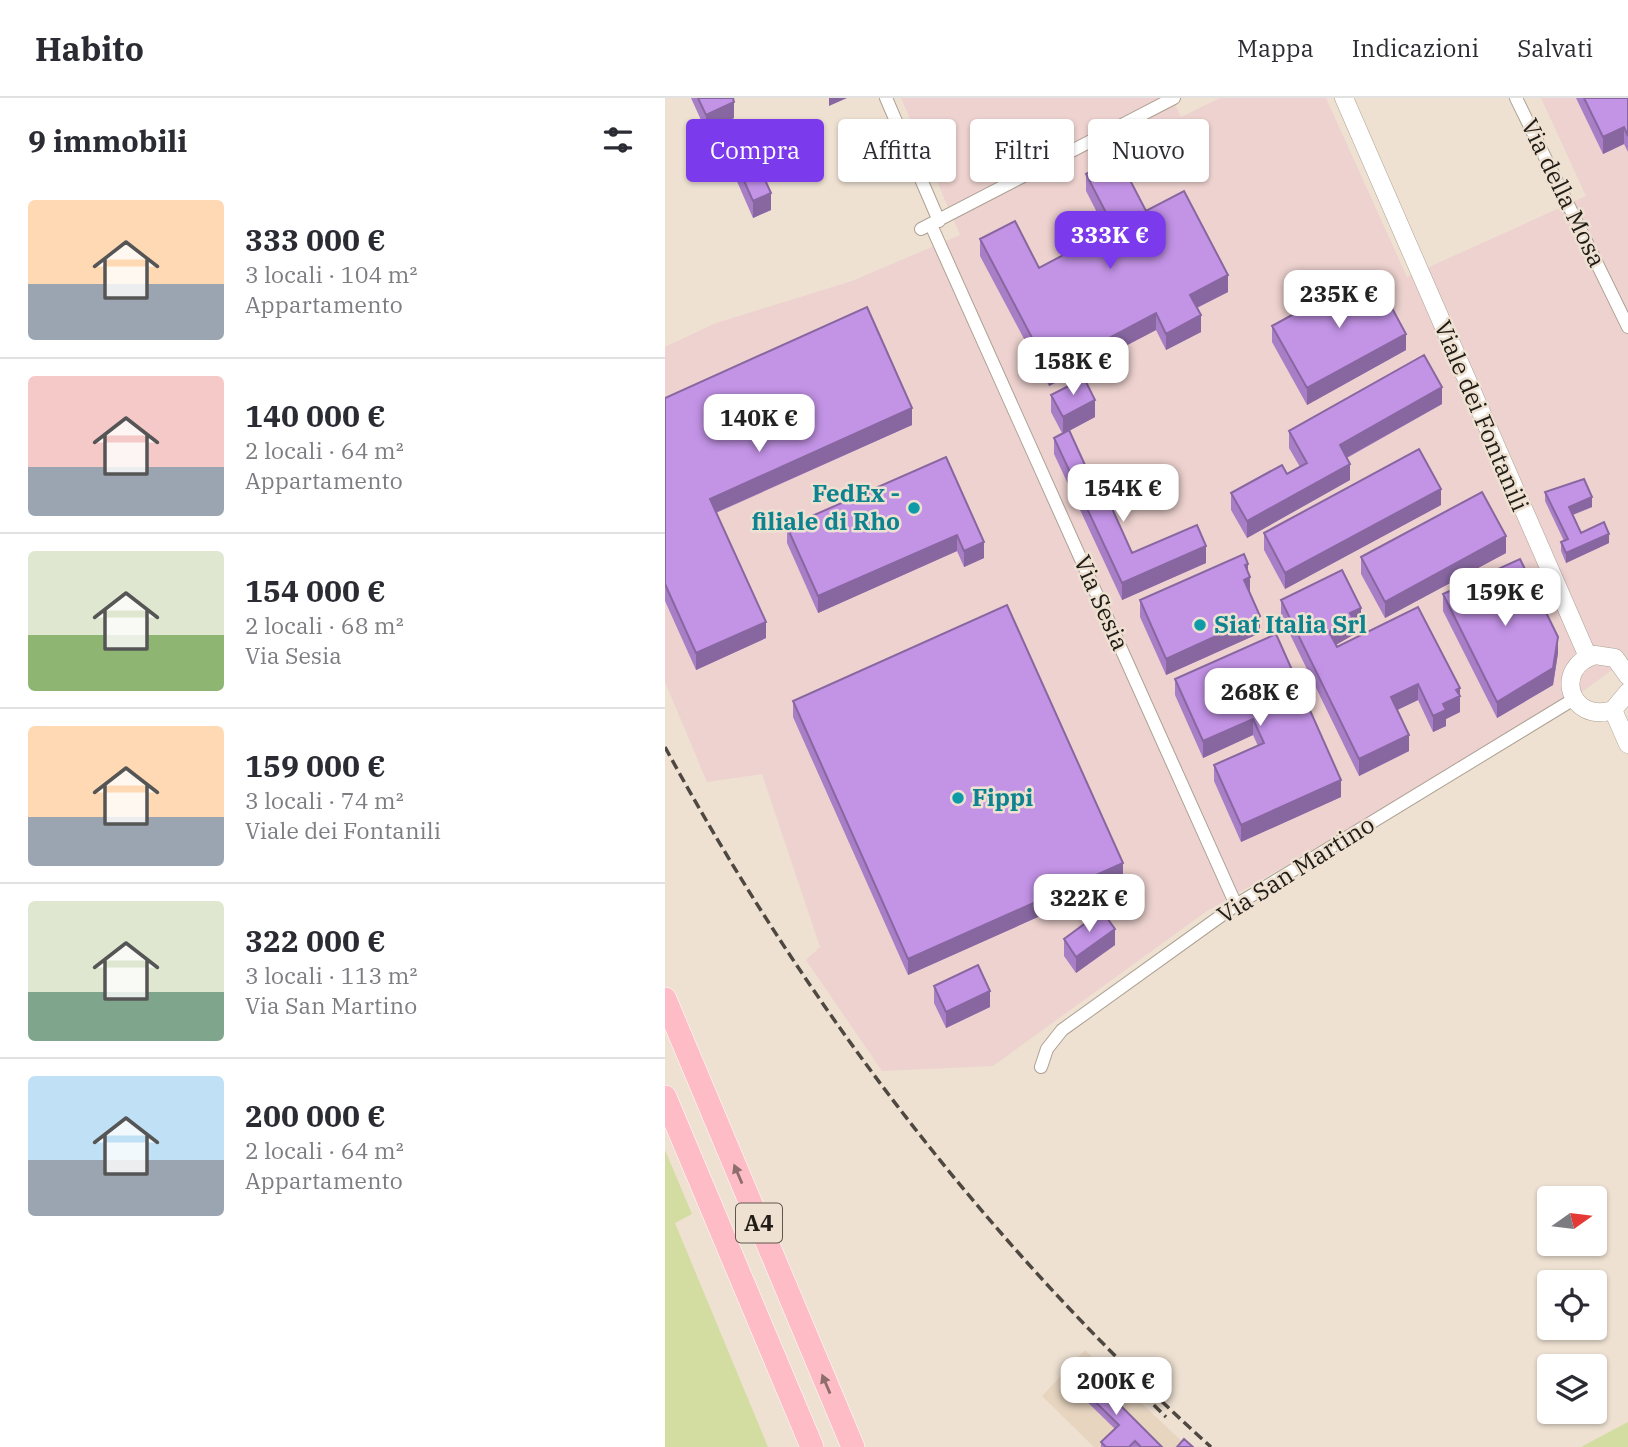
<!DOCTYPE html>
<html lang="it">
<meta charset="utf-8">
<style>
:root{--surface:#fff;--page:#f2f2f3;--text:#2b2b33;--muted:#7c7c81;--line:#e1e1e2;--accent:#7c3aed}
body{margin:0;font-family:"IBM Plex Serif",serif;background:var(--page);color:var(--text);height:100vh;display:flex;flex-direction:column;font-size:26px;white-space:nowrap}
*{box-sizing:border-box;margin:0}
p{font-size:23px;color:var(--muted)}
.icon{flex:none;width:38px;height:38px;fill:none;stroke:currentColor;stroke-width:2;stroke-linecap:round;stroke-linejoin:round}
.map{position:relative;flex:1;overflow:hidden}
.drawer{display:flex;flex-direction:column;background:var(--surface);width:665px}
.drawer>*{flex:none}
.guide{position:absolute;left:21px;top:21px;width:665px;height:63px;display:flex;gap:14px}
.needle{width:46px;rotate:76deg}
.controls{position:absolute;left:872px;top:1088px;display:grid;gap:14px}
.controls a{display:grid;place-items:center;width:70px;height:70px;border-radius:7px;background:var(--surface);box-shadow:0 2px 5px #0004;font-size:35px}
.price{position:absolute;translate:-50% -60px;padding:0 16px;border-radius:14px;background:#fff;color:#222;font-size:23px;line-height:46px;filter:drop-shadow(0 2px 4px #0008)}
.price::after{content:'';position:absolute;left:50%;top:42px;width:21px;height:16px;margin-left:-10px;background:inherit;clip-path:polygon(0 0,100% 0,50% 100%)}
.price.on{background:var(--accent);color:#fff}
ul{padding:0;list-style:none}
li{display:flex;align-items:center;gap:21px;height:175px;padding:0 28px}
li+li{border-top:2px solid var(--line)}
li span{display:grid;place-items:center;flex:none;width:196px;height:140px;border-radius:7px;color:#555}
li>.icon{margin-inline-start:auto}
span .icon{width:84px;height:84px;fill:#fffc;stroke-width:1}
li b{font-size:30px}
h2{display:flex;justify-content:space-between;align-items:center;height:84px;padding:0 28px;font-size:30px}
.chip{padding:0 24px;border-radius:7px;background:var(--surface);box-shadow:0 2px 5px #0004;font-size:24px;line-height:63px}
.chip.on{background:var(--accent);color:#fff}
header{display:flex;align-items:center;gap:42px;box-sizing:border-box;height:98px;padding:0 35px;background:var(--surface);border-bottom:2px solid var(--line)}
header strong{font-size:33px}
nav{display:flex;gap:38px;margin-inline-start:auto;font-size:24px}
main{display:flex;flex:1;min-height:0}
.map>svg:first-child{display:block}
</style>
<header>
<strong>Habito</strong>
<nav><a>Mappa</a><a>Indicazioni</a><a>Salvati</a></nav>
</header>
<main>
<section class="drawer">
<h2>9 immobili<svg class="icon" aria-label="filters" viewBox="0 0 24 24"><path d="M4 7h16M4 17h16"/><circle cx="9" cy="7" r="2"/><circle cx="15" cy="17" r="2"/></svg></h2>
<ul>
<li><span style="background:linear-gradient(#ffd9b3 60%,#9aa5b1 0)"><svg class="icon" aria-label="home" viewBox="0 0 24 24"><path d="M3 11l9-7 9 7M6 9v11h12V9"/></svg></span><div><b>333 000 €</b><p>3 locali · 104 m²</p><p>Appartamento</p></div></li>
<li><span style="background:linear-gradient(#f6c9c9 65%,#9aa5b1 0)"><svg class="icon" aria-label="home" viewBox="0 0 24 24"><path d="M3 11l9-7 9 7M6 9v11h12V9"/></svg></span><div><b>140 000 €</b><p>2 locali · 64 m²</p><p>Appartamento</p></div></li>
<li><span style="background:linear-gradient(#dfe7d0 60%,#8fb573 0)"><svg class="icon" aria-label="home" viewBox="0 0 24 24"><path d="M3 11l9-7 9 7M6 9v11h12V9"/></svg></span><div><b>154 000 €</b><p>2 locali · 68 m²</p><p>Via Sesia</p></div></li>
<li><span style="background:linear-gradient(#ffd9b3 65%,#9aa5b1 0)"><svg class="icon" aria-label="home" viewBox="0 0 24 24"><path d="M3 11l9-7 9 7M6 9v11h12V9"/></svg></span><div><b>159 000 €</b><p>3 locali · 74 m²</p><p>Viale dei Fontanili</p></div></li>
<li><span style="background:linear-gradient(#dfe7d0 65%,#7fa58c 0)"><svg class="icon" aria-label="home" viewBox="0 0 24 24"><path d="M3 11l9-7 9 7M6 9v11h12V9"/></svg></span><div><b>322 000 €</b><p>3 locali · 113 m²</p><p>Via San Martino</p></div></li>
<li><span style="background:linear-gradient(#bfe0f5 60%,#9aa5b1 0)"><svg class="icon" aria-label="home" viewBox="0 0 24 24"><path d="M3 11l9-7 9 7M6 9v11h12V9"/></svg></span><div><b>200 000 €</b><p>2 locali · 64 m²</p><p>Appartamento</p></div></li>
</ul>
</section>
<div class="map">
<svg width="963" height="1349" viewBox="0 0 963 1349">
<rect width="100%" height="100%" fill="#eee1d2"/>
<path fill="#e7d5c0" d="M420 1252 523 1349H429L377 1298Z"/>
<path fill="#edd2cf" d="M236 0H507L516 19 555 0H661L742 179 921 98 876 0H963V560L897 609 542 813 328 968 217 973 141 862 155 849 97 676 42 684 0 584V249L51 225 187 183 295 137Z"/>
<path fill="#d3dda2" d="M0 1052 27 1116 10 1125 103 1349H0Z
M963 1324V1349H916Z"/>
<g fill="none" stroke-linecap="round" stroke-linejoin="round">
<g stroke="#ada193" stroke-width="14">
<path id="minor" d="M221 0 274 123
M851 0 963 229
M266 127 571 807
M256 131 509 0
M376 969 382 951 397 932 571 807 909 601"/>
</g>
<g stroke="#ada193" stroke-width="19">
<path id="secondary" d="M679 0 923 559
M963 578 950 560 930 557C888 569 904 626 948 612L963 594
M948 612 963 646"/>
</g>
<g stroke="#fff" stroke-width="24">
<path id="motorway" d="M0 901 188 1349
M0 999 147 1349"/>
</g>
<use href="#minor" stroke="#fff" stroke-width="12"/>
<use href="#secondary" stroke="#fff" stroke-width="18"/>
<use href="#motorway" stroke="#febdc6" stroke-width="23"/>
<path stroke="#4e4840" stroke-width="3.5" stroke-dasharray="10 5" stroke-linecap="butt" d="M0 649C141 909 326 1151 546 1349
M446 1265 501 1319"/>
</g>
<path fill="#a87ec6" d="M26 0H68L69 20 41 33Z
M911 0H963V54L959 46 938 56Z
M60 40 106 112 88 120 60 56Z
M421 76 481 113 563 194 532 210 536 234 501 252 491 232 384 288 315 158V141L374 170 442 134 421 93Z
M607 228 741 252 642 307 607 244Z
M386 297 430 319 404 333 435 400 467 455 541 465 457 502 389 356V340L397 335 386 314Z
M0 300 247 327 51 415 101 540 31 572 0 503Z
M777 306 682 360 685 382 582 440 566 412V395L622 376 635 369 624 350V333Z
M281 359 319 460 299 469 292 453 153 515 122 445V429Z
M880 394 927 409 908 417 916 435 944 445 901 465 896 453V444L899 443 880 403Z
M776 407 620 491 599 452V435Z
M841 455 720 520 696 476V459Z
M583 474 585 495 595 535 501 577 475 519V502Z
M778 496 893 555 888 587 832 620 778 513Z
M616 502 696 526 688 530V537L670 547 672 549 795 606V614L781 621V628L768 634 753 602 732 612 744 653 694 678 616 518Z
M611 536 676 699 576 744 549 683V667L593 648 588 637 538 660 510 597V581Z
M128 603 458 781 243 877 128 619Z
M399 841 450 847 411 875 399 858Z
M269 888 325 909 281 930 269 905Z
M408 1282 497 1349H436V1344L450 1331 408 1290Z"/>
<path fill="#8867a1" d="M164 0H182L164 8Z
M69 4V20L41 33V17Z
M959 29V46L938 56V39Z
M106 95V112L88 120V103Z
M563 177V194L525 213V197Z
M491 215V232L384 288V272Z
M536 217V234L501 252V236Z
M741 236V252L642 307V290Z
M777 289V306L675 363V347Z
M430 302V319L398 336V319Z
M247 310V327L45 417V401Z
M685 366V382L582 440V423Z
M776 391V407L620 491V475Z
M927 399V409L904 418V409Z
M944 436V445L901 465V455Z
M292 437V453L153 515V498Z
M841 438V455L720 520V504Z
M319 444V460L299 469V453Z
M541 448V465L457 502V485Z
M583 466V480L585 479V495L579 482 580 467Z
M696 510V526L688 530V537L664 551V534L685 515Z
M595 518V535L501 577V561Z
M101 524V540L31 572V555Z
M893 539V555L888 587 832 620V604Z
M753 586V602L726 615V599Z
M795 590V614L781 621V628L768 634V618L791 592Z
M588 621V637L538 660V643Z
M744 637V653L694 678V661Z
M676 682V699L576 744V727Z
M458 765V781L243 877V861Z
M450 831V847L411 875V859Z
M325 893V909L281 930V914Z"/>
<path fill="#c393e6" stroke="#8867a1" stroke-width="2" d="M33 0H68L69 4 41 17Z
M919 0H963V38L959 29 938 39Z
M77 32 106 95 88 103 60 40Z
M453 59 481 113 519 93 563 177 525 197 536 217 501 236 491 215 384 272 315 141 350 123 374 170 449 130 421 76Z
M707 173 741 236 642 290 607 228Z
M202 209 247 310 45 401 101 524 31 555 0 486V300Z
M759 257 777 289 675 347 685 366 582 423 566 395 617 367 622 376 642 365 624 333Z
M419 280 430 302 398 319 386 297Z
M404 332 435 400 441 397 467 455 532 427 541 448 457 485 389 340Z
M754 351 776 391 620 475 599 435Z
M281 359 319 444 299 453 292 437 153 498 122 429Z
M919 381 927 399 904 409 916 435 939 424 944 436 901 455 896 444 903 441 880 394Z
M817 394 841 438 720 504 696 459Z
M579 456 583 466 580 467 585 479 579 482 595 518 501 561 475 502Z
M855 461 893 539 888 570 832 604 778 496Z
M677 472 696 510 685 515 688 521 664 534 672 549 753 509 795 590 791 592 795 598 778 606 781 612 768 618 753 586 726 599 744 637 694 661 616 502Z
M342 507 458 765 243 861 128 603Z
M611 536 676 682 576 727 549 667 599 645 588 621 538 643 510 581Z
M437 813 450 831 411 859 399 841Z
M313 867 325 893 281 914 269 888Z
M419 1271 497 1349H476L470 1343 464 1349H441L436 1344 454 1327 408 1282Z
M519 1341 528 1349H512Z"/>
<defs><path id="oneway-solid" d="M-6-.8H1V-3.2L6.5 0L1 3.2V.8H-6Z" transform="scale(1.75)"/></defs>
<g fill="#8f6c6e">
<use href="#oneway-solid" transform="translate(73 1076) rotate(-113)"/>
<use href="#oneway-solid" transform="translate(161 1286) rotate(-113)"/>
</g>
<g fill="#0f9aa8" stroke="#eee1d2" stroke-width="2.5">
<circle cx="249" cy="410" r="7"/>
<circle cx="535" cy="527" r="7"/>
<circle cx="293" cy="700" r="7"/>
</g>
<g text-anchor="middle" stroke-width="5" stroke-linejoin="round" paint-order="stroke">
<rect fill="#eee1d2" stroke="#5e574e" stroke-width="2" x="71" y="1105.5" width="46" height="39" rx="5"/>
<g font-size="23" font-weight="bold" fill="#201c16">
<text x="94" y="1133">A4</text>
</g>
<g font-size="24" fill="#201c16" stroke="#eee1d2">
<text transform="translate(898 95) rotate(64)" y="8">Via della Mosa</text>
<text transform="translate(816 318) rotate(67)" y="8">Viale dei Fontanili</text>
<text transform="translate(436 505) rotate(66)" y="8">Via Sesia</text>
<text transform="translate(631 772) rotate(-32)" y="8">Via San Martino</text>
</g>
<g font-size="24" font-weight="bold" fill="#0d838f" stroke="#eee1d2" text-anchor="start">
<text x="235" y="404" text-anchor="end">FedEx -<tspan x="235" dy="28">filiale di Rho</tspan></text>
<text x="549" y="535">Siat Italia Srl</text>
<text x="307" y="708">Fippi</text>
</g>
</g>
</svg>
<div class="controls">
<a><svg class="needle" viewBox="-14 -14 28 28"><path d="M0-13l5 13h-10z" fill="#e53935"/><path d="M0 13l5-13h-10z" fill="#7c7c81"/></svg></a>
<a><svg class="icon" aria-label="locate" viewBox="0 0 24 24"><circle cx="12" cy="12" r="6"/><path d="M12 2v4M12 18v4M2 12h4M18 12h4"/></svg></a>
<a><svg class="icon" aria-label="layers" viewBox="0 0 24 24"><path d="M12 4l9 5-9 5-9-5zM3 14l9 5 9-5"/></svg></a>
</div>
<b class="price on" style="left:445px;top:173px">333K €</b>
<b class="price" style="left:674px;top:232px">235K €</b>
<b class="price" style="left:408px;top:299px">158K €</b>
<b class="price" style="left:94px;top:356px">140K €</b>
<b class="price" style="left:458px;top:426px">154K €</b>
<b class="price" style="left:840px;top:530px">159K €</b>
<b class="price" style="left:595px;top:630px">268K €</b>
<b class="price" style="left:424px;top:836px">322K €</b>
<b class="price" style="left:451px;top:1319px">200K €</b>
<div class="guide">
<a class="chip on">Compra</a>
<a class="chip">Affitta</a>
<a class="chip">Filtri</a>
<a class="chip">Nuovo</a>
</div>
</div>
</main>
